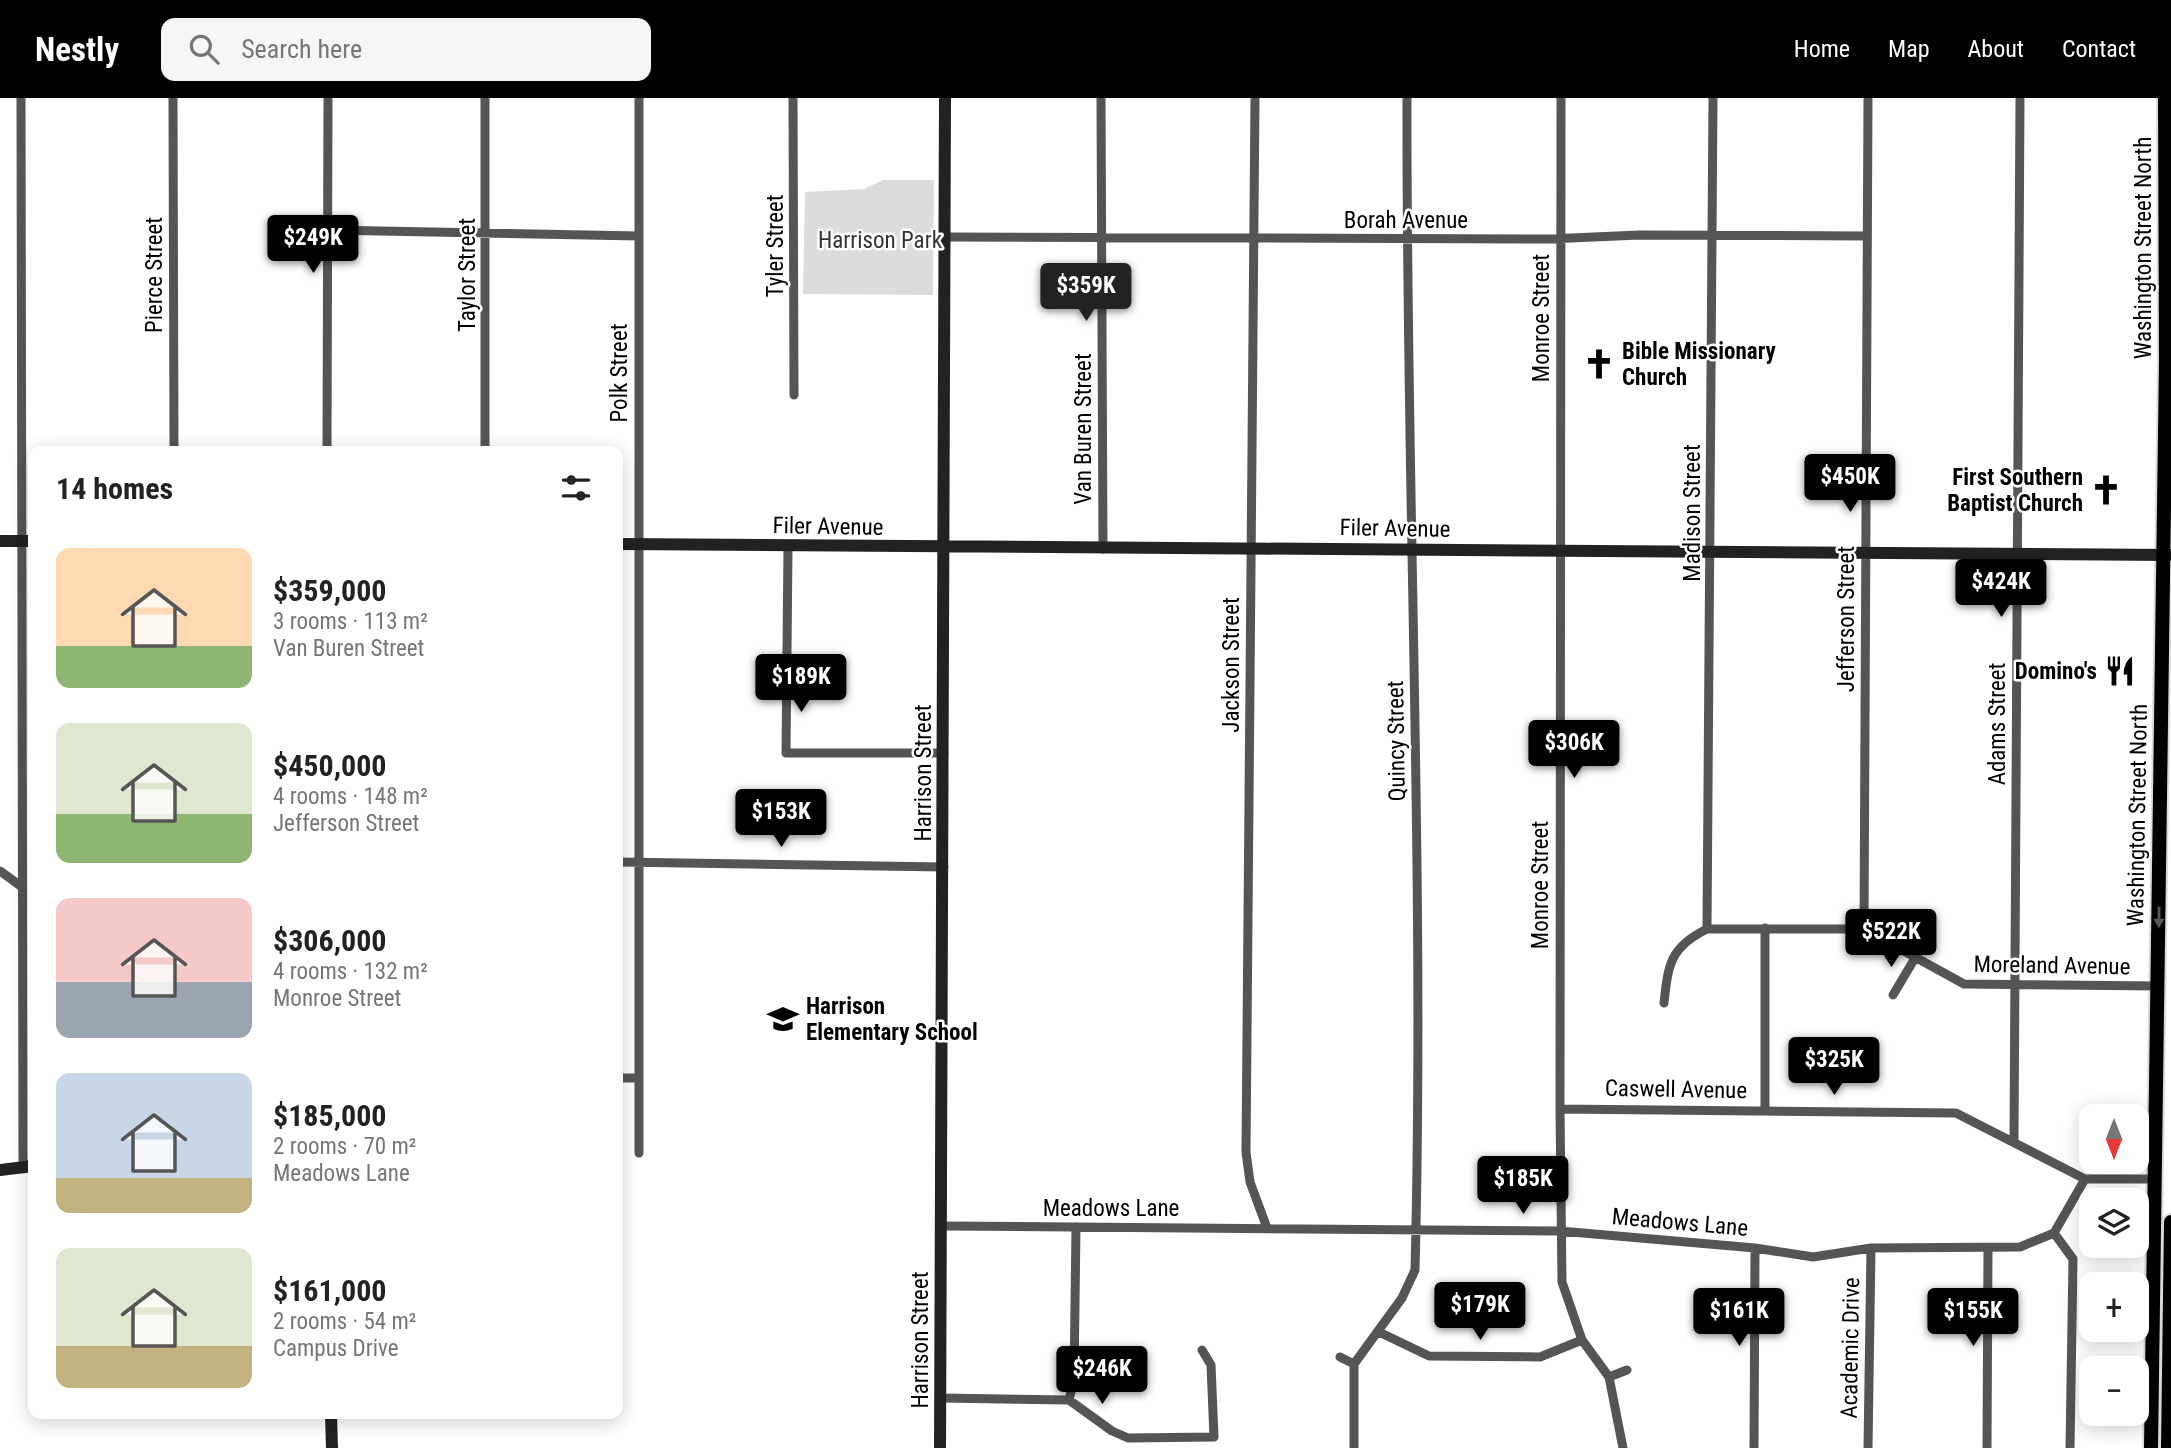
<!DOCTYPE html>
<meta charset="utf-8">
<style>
:root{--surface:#fff;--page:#f6f6f6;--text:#222;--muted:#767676;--accent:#000}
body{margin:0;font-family:"Roboto Condensed",sans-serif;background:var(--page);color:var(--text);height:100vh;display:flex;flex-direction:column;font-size:26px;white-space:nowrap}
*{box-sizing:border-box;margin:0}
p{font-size:23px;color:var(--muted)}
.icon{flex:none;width:38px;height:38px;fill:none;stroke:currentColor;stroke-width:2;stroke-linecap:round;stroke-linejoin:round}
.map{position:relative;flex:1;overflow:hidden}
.details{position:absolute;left:28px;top:348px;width:595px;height:973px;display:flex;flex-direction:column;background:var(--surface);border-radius:14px;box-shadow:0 4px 18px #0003}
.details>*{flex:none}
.needle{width:46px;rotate:180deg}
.fabs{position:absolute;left:2079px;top:1006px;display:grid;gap:14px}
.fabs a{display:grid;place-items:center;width:70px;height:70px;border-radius:14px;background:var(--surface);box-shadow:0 4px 18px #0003;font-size:35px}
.price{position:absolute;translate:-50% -60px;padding:0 16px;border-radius:7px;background:var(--accent);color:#fff;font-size:23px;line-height:46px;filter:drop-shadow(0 2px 4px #0008)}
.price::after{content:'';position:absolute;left:50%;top:42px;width:21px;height:16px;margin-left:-10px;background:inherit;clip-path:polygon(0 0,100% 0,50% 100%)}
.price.current{background:#222;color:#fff}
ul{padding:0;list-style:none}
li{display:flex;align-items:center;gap:21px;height:175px;padding:0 28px}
li span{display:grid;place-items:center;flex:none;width:196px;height:140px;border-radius:14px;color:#555}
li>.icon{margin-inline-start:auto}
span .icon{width:84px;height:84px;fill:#fffc;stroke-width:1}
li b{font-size:30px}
h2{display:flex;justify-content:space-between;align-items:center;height:84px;padding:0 28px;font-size:30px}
header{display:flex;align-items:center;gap:42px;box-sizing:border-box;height:98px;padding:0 35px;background:var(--accent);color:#fff}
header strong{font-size:33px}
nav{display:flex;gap:38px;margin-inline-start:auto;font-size:24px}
.search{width:490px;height:63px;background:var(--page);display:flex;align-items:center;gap:18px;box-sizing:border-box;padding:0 24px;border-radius:14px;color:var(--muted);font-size:26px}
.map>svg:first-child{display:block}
</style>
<header>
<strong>Nestly</strong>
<div class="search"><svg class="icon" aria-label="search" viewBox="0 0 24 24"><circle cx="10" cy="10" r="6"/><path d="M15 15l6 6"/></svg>Search here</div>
<nav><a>Home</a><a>Map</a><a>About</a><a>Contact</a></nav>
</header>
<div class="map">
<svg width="2171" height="1350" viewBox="0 0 2171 1350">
<rect width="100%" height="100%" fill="#fff"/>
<path fill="#dcdcdc" d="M883 82H934L933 197 803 196 805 94 864 91Z"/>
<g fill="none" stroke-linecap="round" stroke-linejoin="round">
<g stroke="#dbdbdb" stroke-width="18">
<path id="primary" d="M2151 1350 2166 262 2165 0
M2168 1350 2171 1124"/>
</g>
<path stroke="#555" stroke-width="9" d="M21 0 23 1070
M173 0 174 354
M793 0 794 297
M1101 0 1103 451
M1255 0 1246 1054 1250 1084 1267 1130
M1561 0 1560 1011 1562 1184 1582 1242 1609 1279 1623 1350
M328 132 639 138
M944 139 1549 141 1639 137 1867 138
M327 354 328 0
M485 354V0
M788 449 786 655H944
M618 764 944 769
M0 773 22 789
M1707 831 1713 0
M1864 831 1868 0
M1893 897 1915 860
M1664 905C1668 867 1670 849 1707 831H1864L1964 886 2158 888
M618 980H639
M1560 1011 1956 1015 2085 1081H2155
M1765 1013V830
M2014 1043 2020 0
M639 1055V0
M941 1128 1560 1133 1755 1150 1813 1159 1871 1150 2020 1149 2054 1135 2085 1081
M2054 1135 2073 1161 2070 1350
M1379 1234 1429 1258 1540 1259 1582 1242
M1340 1259 1354 1266
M1609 1279 1627 1272
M941 1300 1069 1302 1112 1333 1128 1340 1214 1339 1211 1267 1202 1252
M1069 1302 1074 1282 1076 1129
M1354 1350V1266L1402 1200 1415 1172C1425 781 1406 391 1407 0
M1754 1350 1755 1150
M1868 1350 1871 1150
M1987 1350 1988 1151"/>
<path stroke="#222" stroke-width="12" d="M0 443H33
M618 446C1136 454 1653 449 2171 457
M0 1072 33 1068
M331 1316 332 1350
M940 1350 945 0"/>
<use href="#primary" stroke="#000" stroke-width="14"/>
</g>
<defs><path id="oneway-solid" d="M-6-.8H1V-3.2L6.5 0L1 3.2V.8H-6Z" transform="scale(1.75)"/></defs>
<use fill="#595959" href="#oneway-solid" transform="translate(2159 819) rotate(91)"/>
<defs>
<g id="church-bare" transform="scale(2.415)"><path d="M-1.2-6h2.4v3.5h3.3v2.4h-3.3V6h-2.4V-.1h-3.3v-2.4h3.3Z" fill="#000" stroke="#fff" stroke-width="2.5" paint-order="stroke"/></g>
<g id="restaurant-bare" transform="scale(2.415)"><path d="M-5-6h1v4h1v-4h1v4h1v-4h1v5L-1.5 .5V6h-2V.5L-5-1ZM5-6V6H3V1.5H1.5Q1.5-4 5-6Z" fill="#000" stroke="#fff" stroke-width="2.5" paint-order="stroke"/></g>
<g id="school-bare" transform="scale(2.415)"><path d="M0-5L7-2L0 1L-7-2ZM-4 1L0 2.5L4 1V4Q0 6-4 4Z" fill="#000" stroke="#fff" stroke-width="2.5" paint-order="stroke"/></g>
</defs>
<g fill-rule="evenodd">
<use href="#church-bare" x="1599" y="266"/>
<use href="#church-bare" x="2106" y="392"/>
<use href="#restaurant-bare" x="2120" y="573"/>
<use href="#school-bare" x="783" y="921"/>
</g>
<g text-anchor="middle" stroke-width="5" stroke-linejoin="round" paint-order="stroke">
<g font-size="23" fill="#000" stroke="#fff">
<text x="1406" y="130">Borah Avenue</text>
<text transform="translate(775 148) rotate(-90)" y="8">Tyler Street</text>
<text transform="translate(2143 150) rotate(-90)" y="8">Washington Street North</text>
<text transform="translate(154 177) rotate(-90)" y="8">Pierce Street</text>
<text transform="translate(467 177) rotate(-90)" y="8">Taylor Street</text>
<text transform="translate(1541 220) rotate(-90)" y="8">Monroe Street</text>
<text transform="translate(619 275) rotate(-90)" y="8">Polk Street</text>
<text transform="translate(1083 331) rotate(-90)" y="8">Van Buren Street</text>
<text transform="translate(1692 415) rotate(-90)" y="8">Madison Street</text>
<text transform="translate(828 428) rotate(1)" y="8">Filer Avenue</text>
<text transform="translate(1395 430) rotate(1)" y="8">Filer Avenue</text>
<text transform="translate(1846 521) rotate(-90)" y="8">Jefferson Street</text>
<text transform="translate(1231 567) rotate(-90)" y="8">Jackson Street</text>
<text transform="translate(1997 626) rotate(-90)" y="8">Adams Street</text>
<text transform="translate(1396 643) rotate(-91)" y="8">Quincy Street</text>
<text transform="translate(923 675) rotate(-90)" y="8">Harrison Street</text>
<text transform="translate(2137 717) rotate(-89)" y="8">Washington Street North</text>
<text transform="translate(1540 787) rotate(-90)" y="8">Monroe Street</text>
<text transform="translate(2052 867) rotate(1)" y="8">Moreland Avenue</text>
<text transform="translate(1676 991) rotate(1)" y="8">Caswell Avenue</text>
<text x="1111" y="1118">Meadows Lane</text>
<text transform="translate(1680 1124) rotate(5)" y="8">Meadows Lane</text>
<text transform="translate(920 1242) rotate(-90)" y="8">Harrison Street</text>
<text transform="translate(1850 1250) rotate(-89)" y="8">Academic Drive</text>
</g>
<g font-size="23" fill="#333" stroke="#fff">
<text x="880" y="150">Harrison Park</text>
</g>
<g font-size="23" font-weight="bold" fill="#000" stroke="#fff" text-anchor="start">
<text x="1622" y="261">Bible Missionary<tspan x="1622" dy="26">Church</tspan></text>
<text x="2083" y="387" text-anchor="end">First Southern<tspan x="2083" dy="26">Baptist Church</tspan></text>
<text x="2097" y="581" text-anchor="end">Domino's</text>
<text x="806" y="916">Harrison<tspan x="806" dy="26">Elementary School</tspan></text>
</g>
</g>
</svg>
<div class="fabs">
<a><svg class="needle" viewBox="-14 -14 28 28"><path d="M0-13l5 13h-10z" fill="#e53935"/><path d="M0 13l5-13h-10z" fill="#767676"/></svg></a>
<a><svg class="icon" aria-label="layers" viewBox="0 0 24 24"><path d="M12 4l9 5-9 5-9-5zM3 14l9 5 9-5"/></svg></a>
<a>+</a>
<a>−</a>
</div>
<b class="price" style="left:313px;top:177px">$249K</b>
<b class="price current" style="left:1086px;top:225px">$359K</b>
<b class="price" style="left:1850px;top:416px">$450K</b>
<b class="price" style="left:2001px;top:521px">$424K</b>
<b class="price" style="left:801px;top:616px">$189K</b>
<b class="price" style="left:1574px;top:682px">$306K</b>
<b class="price" style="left:781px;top:751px">$153K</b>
<b class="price" style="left:1891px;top:871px">$522K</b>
<b class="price" style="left:1834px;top:999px">$325K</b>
<b class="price" style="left:1523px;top:1118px">$185K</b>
<b class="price" style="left:1480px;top:1244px">$179K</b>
<b class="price" style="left:1739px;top:1250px">$161K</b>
<b class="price" style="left:1973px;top:1250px">$155K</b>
<b class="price" style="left:1102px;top:1308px">$246K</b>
<section class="details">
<h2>14 homes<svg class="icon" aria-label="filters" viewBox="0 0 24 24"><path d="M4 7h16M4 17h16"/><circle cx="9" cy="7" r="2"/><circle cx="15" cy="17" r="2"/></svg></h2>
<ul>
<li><span style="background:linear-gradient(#ffd9b3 70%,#8fb573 0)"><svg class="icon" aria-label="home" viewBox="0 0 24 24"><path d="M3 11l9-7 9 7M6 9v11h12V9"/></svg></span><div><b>$359,000</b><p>3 rooms · 113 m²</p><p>Van Buren Street</p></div></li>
<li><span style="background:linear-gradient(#dfe7d0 65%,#8fb573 0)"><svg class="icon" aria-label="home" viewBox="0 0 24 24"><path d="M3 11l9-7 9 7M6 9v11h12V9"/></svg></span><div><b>$450,000</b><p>4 rooms · 148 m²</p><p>Jefferson Street</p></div></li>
<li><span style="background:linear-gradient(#f6c9c9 60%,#9aa5b1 0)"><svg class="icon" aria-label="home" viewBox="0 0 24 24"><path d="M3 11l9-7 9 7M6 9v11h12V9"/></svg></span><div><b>$306,000</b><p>4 rooms · 132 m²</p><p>Monroe Street</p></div></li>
<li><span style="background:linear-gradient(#c9d6e8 75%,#c2b280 0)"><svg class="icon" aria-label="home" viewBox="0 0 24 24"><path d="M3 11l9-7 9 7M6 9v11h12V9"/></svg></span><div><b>$185,000</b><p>2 rooms · 70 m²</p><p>Meadows Lane</p></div></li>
<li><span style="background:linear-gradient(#dfe7d0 70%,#c2b280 0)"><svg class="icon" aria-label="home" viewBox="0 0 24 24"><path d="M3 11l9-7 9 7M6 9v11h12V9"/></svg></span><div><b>$161,000</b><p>2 rooms · 54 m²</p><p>Campus Drive</p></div></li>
</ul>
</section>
</div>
